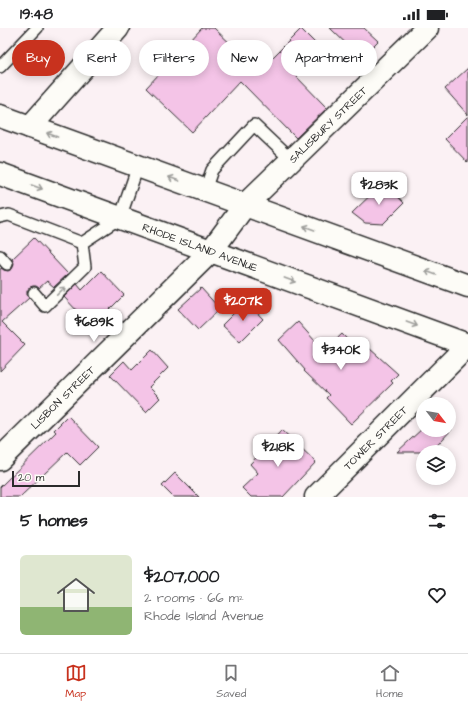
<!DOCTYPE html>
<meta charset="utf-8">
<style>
:root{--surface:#fff;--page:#f6f6f6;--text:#202124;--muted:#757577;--line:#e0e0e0;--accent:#c8321e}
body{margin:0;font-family:"Architects Daughter",sans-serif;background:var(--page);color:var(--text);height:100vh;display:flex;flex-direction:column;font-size:15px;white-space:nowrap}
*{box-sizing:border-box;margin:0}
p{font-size:13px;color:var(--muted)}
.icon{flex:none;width:22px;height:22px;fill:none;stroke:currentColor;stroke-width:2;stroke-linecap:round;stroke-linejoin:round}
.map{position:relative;height:469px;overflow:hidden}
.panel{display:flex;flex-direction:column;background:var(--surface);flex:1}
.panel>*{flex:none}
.top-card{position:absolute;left:12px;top:12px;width:444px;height:36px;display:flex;gap:8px}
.needle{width:26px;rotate:121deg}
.controls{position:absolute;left:416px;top:369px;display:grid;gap:8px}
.controls a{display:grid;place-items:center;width:40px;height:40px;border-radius:50%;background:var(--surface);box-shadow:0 2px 10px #0003;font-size:20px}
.scale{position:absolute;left:12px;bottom:10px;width:68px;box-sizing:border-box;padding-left:4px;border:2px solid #2b2b2b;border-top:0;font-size:11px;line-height:14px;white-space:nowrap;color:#2b2b2b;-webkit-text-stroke:3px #fdfcf7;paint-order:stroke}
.price{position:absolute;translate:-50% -34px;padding:0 9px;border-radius:8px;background:#fff;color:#222;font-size:13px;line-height:26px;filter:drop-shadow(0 1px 2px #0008)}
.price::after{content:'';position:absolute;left:50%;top:24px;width:12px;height:9px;margin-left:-6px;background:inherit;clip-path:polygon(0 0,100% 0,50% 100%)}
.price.current{background:var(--accent);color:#fff}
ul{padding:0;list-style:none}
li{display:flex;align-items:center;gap:12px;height:100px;padding:0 20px}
li span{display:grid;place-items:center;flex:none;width:112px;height:80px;border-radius:6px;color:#555}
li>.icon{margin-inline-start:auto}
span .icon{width:48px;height:48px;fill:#fffc;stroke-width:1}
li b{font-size:17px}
h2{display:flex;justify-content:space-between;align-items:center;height:48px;padding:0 20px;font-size:17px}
.chip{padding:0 14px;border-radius:18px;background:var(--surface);box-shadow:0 2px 10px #0003;font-size:14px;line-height:36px}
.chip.current{background:var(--accent);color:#fff}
.status{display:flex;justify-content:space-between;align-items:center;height:28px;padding:0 20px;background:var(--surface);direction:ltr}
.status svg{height:11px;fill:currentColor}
.tabs{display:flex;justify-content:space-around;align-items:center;height:56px;border-top:1px solid var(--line);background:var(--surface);font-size:11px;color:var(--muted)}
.tabs a{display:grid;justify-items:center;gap:2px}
.tabs .current{color:var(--accent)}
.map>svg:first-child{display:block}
</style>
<div class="status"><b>19:48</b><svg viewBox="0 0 49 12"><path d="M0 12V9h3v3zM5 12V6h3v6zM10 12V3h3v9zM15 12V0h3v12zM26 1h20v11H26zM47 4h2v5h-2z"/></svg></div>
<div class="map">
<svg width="468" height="469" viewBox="0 0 468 469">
<rect width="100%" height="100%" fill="#fbf1f4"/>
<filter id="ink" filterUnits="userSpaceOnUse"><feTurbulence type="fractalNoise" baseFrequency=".025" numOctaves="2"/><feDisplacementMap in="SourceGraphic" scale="8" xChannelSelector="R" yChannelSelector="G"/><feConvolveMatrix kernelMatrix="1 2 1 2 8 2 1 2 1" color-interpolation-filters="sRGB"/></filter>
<g filter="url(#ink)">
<path fill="#f4c4e7" stroke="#2b2b2b" d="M202 0H214L259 43 301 1 318 18 292 44 327 80 296 110 240 53 192 104 146 60Z
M330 0H364L378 13 361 30Z
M468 40V87L445 61Z
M468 88V135L445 111Z
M384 154 404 175 383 196 365 195 352 185Z
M34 210 68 246 54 259 47 253 39 260 36 258H33L30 259 27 263V267L29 270 2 294 25 317 0 343V242L1 240 4 242 8 243 12 241 13 239 14 235 12 231Z
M101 243 124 267 92 299 64 269 77 256 82 262Z
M201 260 220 281 198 302 178 281Z
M246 273 263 291 240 314 222 297Z
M298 294 324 323 342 306 362 327 369 320 398 346 391 353 393 355 351 396 326 370 329 367 304 343 305 342 279 312Z
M152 322 168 340 149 359 160 370 146 384 110 347 124 333 132 342Z
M68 388 98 419 80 437 67 424 20 469H0V459L56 404 54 402Z
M449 399 452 401 431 424H397L423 400V402H449Z
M282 402 316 434 283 469H251L242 460 258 445 250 436Z
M175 445 199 469H173L162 458Z"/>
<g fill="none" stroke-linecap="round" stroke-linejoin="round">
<g stroke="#2b2b2b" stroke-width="14">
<path id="service" d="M0 39 37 0
M205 162 212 142 254 97 291 132
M0 189 9 187 82 215 120 190 138 138
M0 228 7 236
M34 265 45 278 85 239 82 215"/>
</g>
<g stroke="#2b2b2b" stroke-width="25">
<g id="minor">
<path d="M30 99 118 0"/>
<path id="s1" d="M0 431 211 223 245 177 427 0"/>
<path id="s2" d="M316 469 468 317"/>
</g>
</g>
<g stroke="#2b2b2b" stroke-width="25">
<g id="secondary">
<path d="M0 88 468 258"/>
<path id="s3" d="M0 146 468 317"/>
</g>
</g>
<use href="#service" stroke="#fdfcf7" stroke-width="11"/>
<use href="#minor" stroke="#fdfcf7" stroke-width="22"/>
<use href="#secondary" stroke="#fdfcf7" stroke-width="22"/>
</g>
<defs><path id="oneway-shaft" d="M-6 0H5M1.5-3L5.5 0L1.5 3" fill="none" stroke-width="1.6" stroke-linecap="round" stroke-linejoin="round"/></defs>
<g stroke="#9e9e9b">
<use href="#oneway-shaft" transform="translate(52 107) rotate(-160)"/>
<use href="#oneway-shaft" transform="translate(174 151) rotate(-160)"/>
<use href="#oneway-shaft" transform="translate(37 159) rotate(20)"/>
<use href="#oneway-shaft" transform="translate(309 200) rotate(-160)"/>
<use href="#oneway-shaft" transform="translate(431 245) rotate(-160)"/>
<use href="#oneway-shaft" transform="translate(290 252) rotate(20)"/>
<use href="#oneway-shaft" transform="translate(61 263) rotate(-44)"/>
<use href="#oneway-shaft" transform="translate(412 296) rotate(20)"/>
</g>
</g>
<g text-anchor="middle" stroke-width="4" stroke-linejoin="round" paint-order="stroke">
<g font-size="11" fill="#2b2b2b" stroke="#fdfcf7">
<text dy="4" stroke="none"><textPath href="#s1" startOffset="469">SALISBURY STREET</textPath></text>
<text dy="4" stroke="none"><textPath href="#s3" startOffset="213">RHODE ISLAND AVENUE</textPath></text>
<text dy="4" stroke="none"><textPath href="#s1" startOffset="88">LISBON STREET</textPath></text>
<text dy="4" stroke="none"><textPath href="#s2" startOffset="84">TOWER STREET</textPath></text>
</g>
</g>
</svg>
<div class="controls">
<a><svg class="needle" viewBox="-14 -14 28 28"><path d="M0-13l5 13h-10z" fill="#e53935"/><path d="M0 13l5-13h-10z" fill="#757577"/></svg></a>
<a><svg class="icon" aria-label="layers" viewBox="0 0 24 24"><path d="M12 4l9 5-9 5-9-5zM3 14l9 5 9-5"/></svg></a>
</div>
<div class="scale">20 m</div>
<b class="price" style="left:379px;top:178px">$283K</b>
<b class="price current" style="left:243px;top:294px">$207K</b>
<b class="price" style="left:94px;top:315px">$689K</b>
<b class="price" style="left:341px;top:343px">$340K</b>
<b class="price" style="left:278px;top:440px">$218K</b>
<div class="top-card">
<a class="chip current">Buy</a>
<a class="chip">Rent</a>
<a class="chip">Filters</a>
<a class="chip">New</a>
<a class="chip">Apartment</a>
</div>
</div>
<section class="panel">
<h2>5 homes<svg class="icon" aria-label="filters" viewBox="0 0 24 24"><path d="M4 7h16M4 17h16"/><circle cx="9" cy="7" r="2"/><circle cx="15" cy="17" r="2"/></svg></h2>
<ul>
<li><span style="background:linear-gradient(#dfe7d0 65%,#8fb573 0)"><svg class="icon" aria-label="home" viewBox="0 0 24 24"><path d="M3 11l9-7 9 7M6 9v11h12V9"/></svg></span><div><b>$207,000</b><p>2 rooms · 66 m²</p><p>Rhode Island Avenue</p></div><svg class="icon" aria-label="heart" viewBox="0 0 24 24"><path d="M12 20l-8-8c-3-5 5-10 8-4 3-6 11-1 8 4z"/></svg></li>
</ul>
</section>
<nav class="tabs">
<a class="current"><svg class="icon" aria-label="map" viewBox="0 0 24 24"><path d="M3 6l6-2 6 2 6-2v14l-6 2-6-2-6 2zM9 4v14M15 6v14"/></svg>Map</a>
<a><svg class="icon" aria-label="saved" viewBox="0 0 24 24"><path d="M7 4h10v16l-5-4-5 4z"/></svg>Saved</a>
<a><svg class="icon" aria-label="home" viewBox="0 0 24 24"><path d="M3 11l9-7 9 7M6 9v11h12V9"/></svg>Home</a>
</nav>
